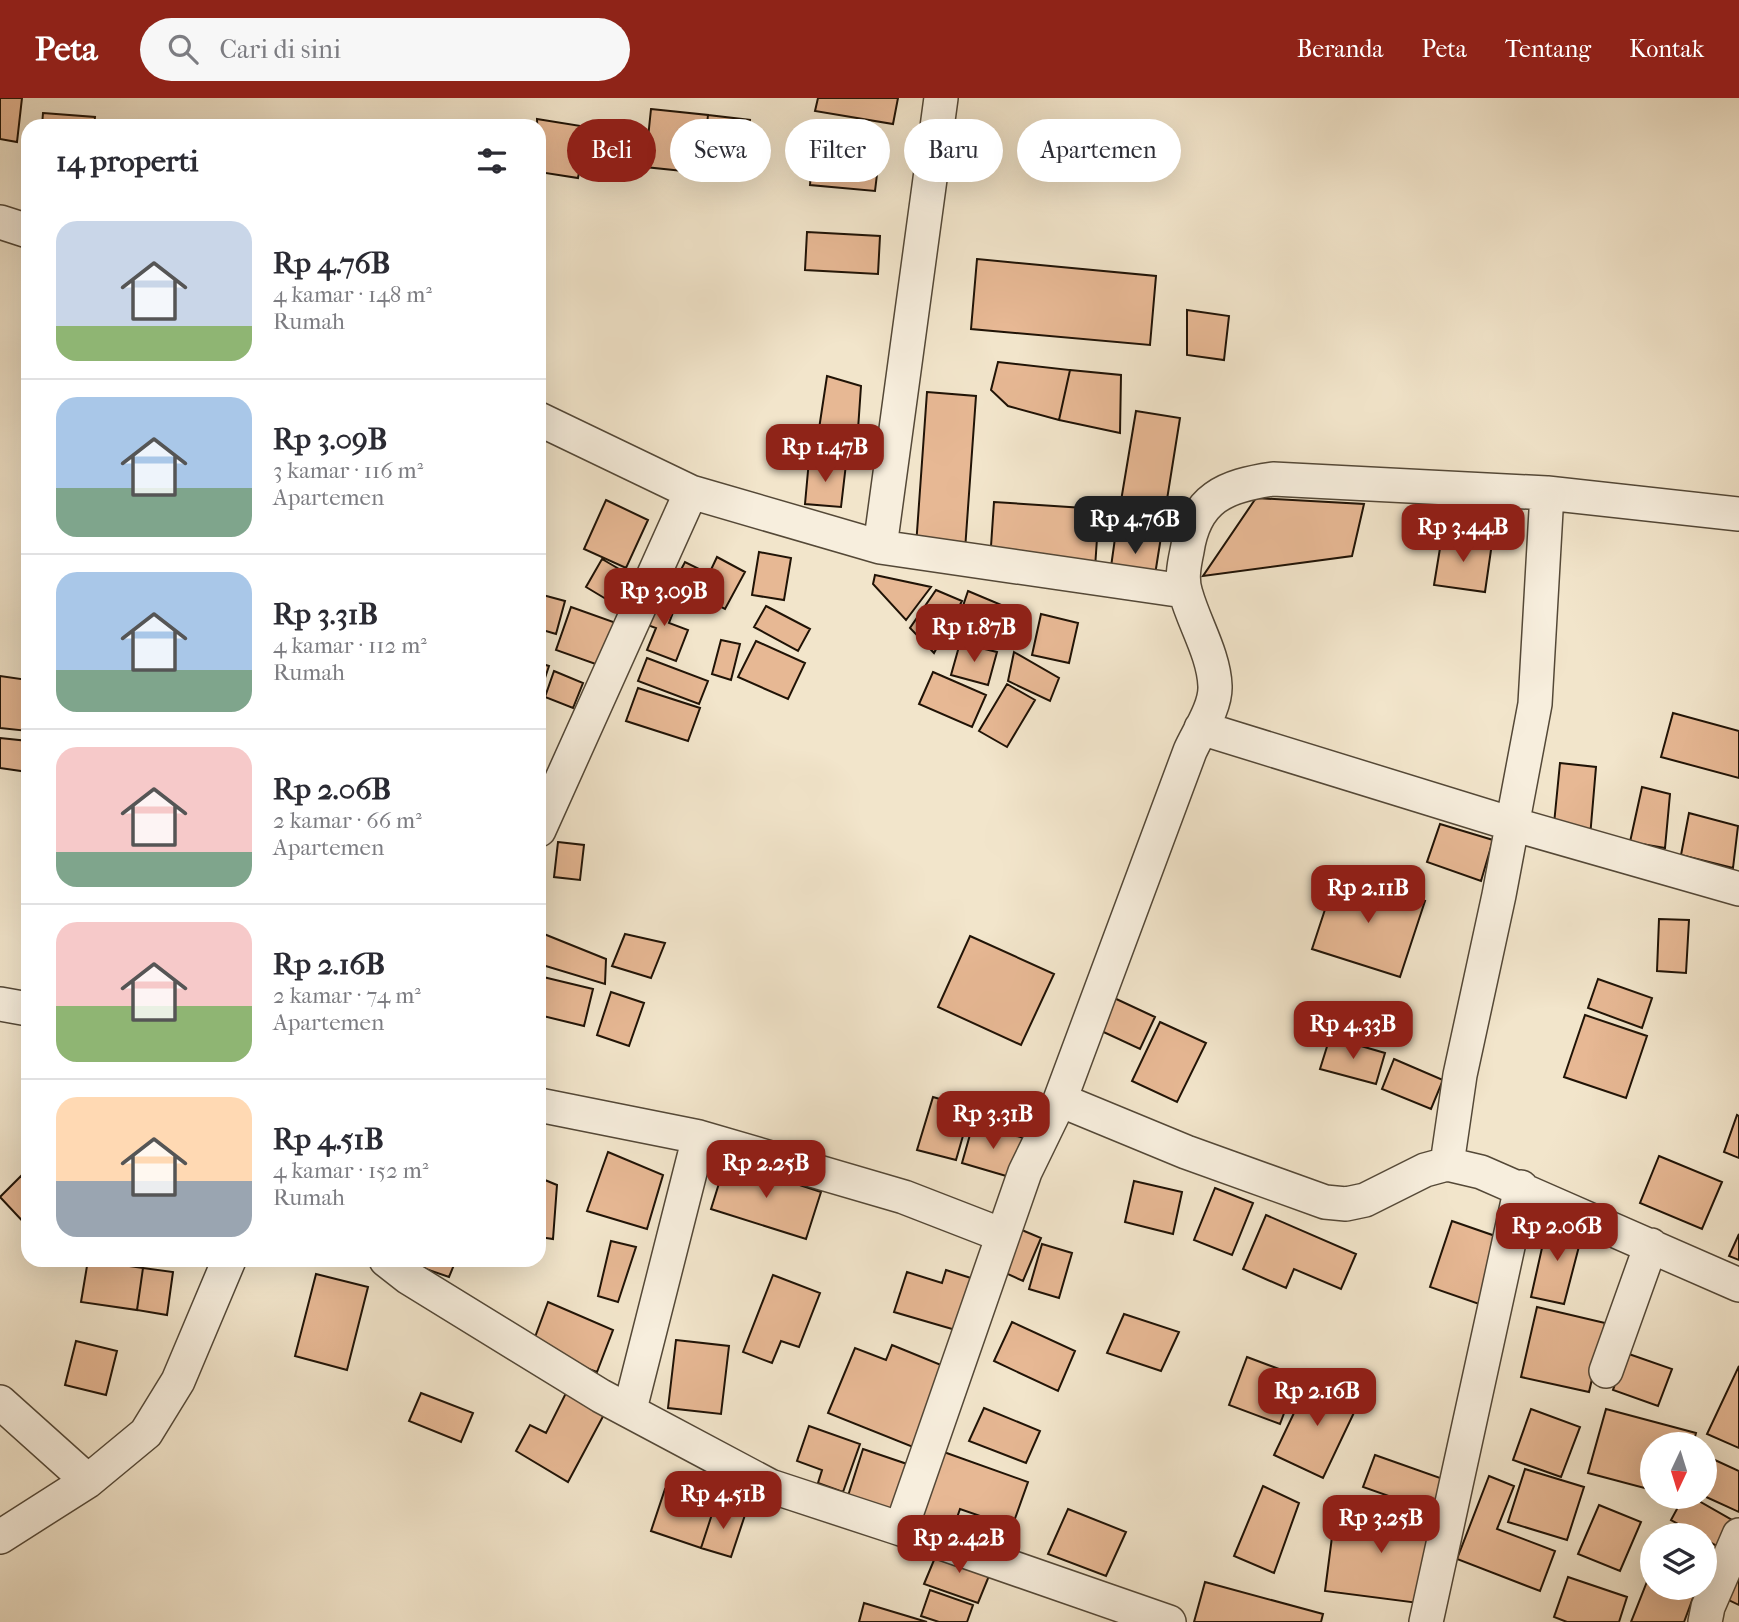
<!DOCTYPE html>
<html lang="id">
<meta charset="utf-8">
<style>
:root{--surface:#fff;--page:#f7f7f7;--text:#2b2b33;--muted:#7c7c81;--line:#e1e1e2;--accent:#8f2418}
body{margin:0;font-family:"IM FELL French Canon",serif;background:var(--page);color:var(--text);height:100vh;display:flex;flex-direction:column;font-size:26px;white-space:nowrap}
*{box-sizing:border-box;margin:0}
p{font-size:23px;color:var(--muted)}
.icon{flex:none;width:38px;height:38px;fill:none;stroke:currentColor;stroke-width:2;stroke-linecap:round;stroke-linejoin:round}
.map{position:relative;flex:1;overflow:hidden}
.drawer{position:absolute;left:21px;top:21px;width:525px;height:1148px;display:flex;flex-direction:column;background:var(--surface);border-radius:21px;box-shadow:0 7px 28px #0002}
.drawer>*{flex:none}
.hud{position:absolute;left:567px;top:21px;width:665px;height:63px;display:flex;gap:14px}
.needle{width:46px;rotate:184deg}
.fabs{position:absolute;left:1640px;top:1334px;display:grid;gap:14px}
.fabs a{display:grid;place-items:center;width:77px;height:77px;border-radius:50%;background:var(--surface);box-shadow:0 7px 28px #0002;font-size:35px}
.price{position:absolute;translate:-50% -60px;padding:0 16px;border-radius:14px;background:var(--accent);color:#fff;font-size:23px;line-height:46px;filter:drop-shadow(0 2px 4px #0008)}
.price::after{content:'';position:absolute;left:50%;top:42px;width:21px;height:16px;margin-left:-10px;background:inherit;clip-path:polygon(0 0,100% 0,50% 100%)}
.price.selected{background:#222;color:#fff}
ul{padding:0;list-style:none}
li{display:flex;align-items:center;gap:21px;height:175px;padding:0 35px}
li+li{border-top:2px solid var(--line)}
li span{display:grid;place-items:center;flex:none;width:196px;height:140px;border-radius:21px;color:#555}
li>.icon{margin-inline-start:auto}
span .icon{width:84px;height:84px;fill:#fffc;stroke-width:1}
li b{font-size:30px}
h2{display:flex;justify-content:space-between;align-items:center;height:84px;padding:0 35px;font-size:30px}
.pill{padding:0 24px;border-radius:32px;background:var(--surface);box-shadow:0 7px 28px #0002;font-size:24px;line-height:63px}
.pill.selected{background:var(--accent);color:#fff}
header{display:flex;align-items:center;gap:42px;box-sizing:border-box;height:98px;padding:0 35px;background:var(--accent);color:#fff}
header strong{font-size:33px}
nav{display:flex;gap:38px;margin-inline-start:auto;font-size:24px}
.search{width:490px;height:63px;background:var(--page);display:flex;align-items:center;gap:18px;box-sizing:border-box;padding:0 24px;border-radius:38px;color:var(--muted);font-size:26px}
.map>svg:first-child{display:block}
</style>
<header>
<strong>Peta</strong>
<div class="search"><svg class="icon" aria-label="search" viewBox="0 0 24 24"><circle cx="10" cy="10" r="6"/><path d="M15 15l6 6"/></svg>Cari di sini</div>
<nav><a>Beranda</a><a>Peta</a><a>Tentang</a><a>Kontak</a></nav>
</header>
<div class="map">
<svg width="1739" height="1524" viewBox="0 0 1739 1524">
<rect width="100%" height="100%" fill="#f2e5cb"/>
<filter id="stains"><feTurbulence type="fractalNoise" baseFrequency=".00286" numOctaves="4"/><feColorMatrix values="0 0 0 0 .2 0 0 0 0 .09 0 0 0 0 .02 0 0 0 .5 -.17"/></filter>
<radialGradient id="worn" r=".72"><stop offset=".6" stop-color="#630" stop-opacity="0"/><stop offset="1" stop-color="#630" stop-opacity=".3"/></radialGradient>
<path fill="#e7b894" stroke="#201306" stroke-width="2" d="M0 0H22L17 44 0 41Z
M818 0H898L893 26 815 13Z
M651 11 708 17 702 75 645 69Z
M43 15 95 19 94 28H42Z
M708 17 750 22 744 80 702 75Z
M537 21 587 29 578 80 539 74Z
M812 62 878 68 875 93 810 87Z
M807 134 880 138 878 176 805 172Z
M977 161 1156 178 1150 247 971 231Z
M1187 212 1229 218 1224 262 1187 257Z
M998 264 1070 272 1059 322 1008 308 991 292Z
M1070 272 1121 277 1120 335 1059 322Z
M827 278 861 288 857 346 817 344Z
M927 294 976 298 965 452 916 448Z
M1136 313 1180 320 1161 439 1116 433Z
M809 362 846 366 841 409 805 406Z
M1256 400 1364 406 1352 458 1203 478Z
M606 402 648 422 626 470 584 451Z
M994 404 1099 411 1095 470 990 463Z
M1116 433 1161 439 1154 483 1110 476Z
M1442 438 1492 445 1485 494 1434 487Z
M759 454 791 460 784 502 752 497Z
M717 459 745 474 725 511 674 485 685 464 709 476Z
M602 461 643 485 626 513 586 489Z
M875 477 931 489 906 522 873 486Z
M936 492 962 503 934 555 910 530Z
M968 493 1011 511 1001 546 956 529Z
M539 496 565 503 556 536 539 531Z
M653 496 677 504 669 525 688 532 676 563 647 552 656 530 642 525Z
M766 508 810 531 798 553 754 529Z
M571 509 619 526 604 569 556 552Z
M1041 516 1078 525 1069 565 1032 557Z
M721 542 740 546 731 582 712 576Z
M756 543 805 565 788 601 738 579Z
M960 545 997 554 988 587 951 577Z
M1014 554 1059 580 1050 603 1008 583Z
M647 560 708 583 699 606 638 583Z
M539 565 549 568 539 598Z
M554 573 583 585 573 610 545 599Z
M933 574 986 597 972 629 919 606Z
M0 578 28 582V633L0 630Z
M1007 586 1035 602 1007 649 979 633Z
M638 590 700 610 688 643 626 623Z
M1673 615 1739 633V680L1661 659Z
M0 640 28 643V674L0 670Z
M1560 665 1596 669 1590 739 1553 736Z
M1642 689 1670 696 1665 750 1630 744Z
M1689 715 1738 728 1733 770 1681 757Z
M1440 726 1493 742 1481 783 1427 764Z
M558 744 584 747 580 782 554 779Z
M1337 775 1425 803 1400 879 1312 851Z
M1659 821 1689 822 1686 875 1657 873Z
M539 834 606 861 605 886 539 866Z
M625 836 665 845 651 880 612 868Z
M970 838 1054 876 1021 947 938 909Z
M539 878 593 891 584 928 539 917Z
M1598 881 1652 900 1642 930 1588 910Z
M611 894 644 905 629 948 597 937Z
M1112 899 1155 919 1140 951 1097 931Z
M1585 917 1647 938 1626 1000 1564 979Z
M1160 924 1206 945 1177 1004 1132 983Z
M1330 939 1385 955 1376 986 1320 971Z
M1394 961 1443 982 1431 1011 1382 991Z
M933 999 971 1010 956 1062 917 1052Z
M1737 1017 1739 1018V1060L1724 1054Z
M973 1026 1024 1040 1013 1080 962 1065Z
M608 1054 663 1077 647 1131 587 1113Z
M1659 1058 1722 1084 1702 1131 1640 1105Z
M726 1063 821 1094 806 1141 711 1111Z
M21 1078 28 1085V1129L0 1099Z
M540 1080 557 1087 553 1141 539 1139Z
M1134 1083 1182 1094 1173 1136 1125 1124Z
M1215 1090 1253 1105 1232 1157 1194 1142Z
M1266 1117 1356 1156 1341 1191 1294 1171 1286 1190 1243 1171Z
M1452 1123 1501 1140 1482 1207 1430 1189Z
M1548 1123 1583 1133 1564 1206 1531 1199Z
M1017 1130 1041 1140 1023 1183 999 1172Z
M1739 1136V1162L1729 1158Z
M611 1143 636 1149 618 1204 598 1198Z
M1042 1146 1072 1155 1059 1200 1029 1191Z
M88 1162 143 1170 137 1212 81 1204Z
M400 1162H456L449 1179Z
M143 1170 173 1174 167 1217 137 1212Z
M946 1172 974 1181 959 1233 894 1214 907 1174 942 1185Z
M316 1176 368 1189 347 1272 295 1258Z
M773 1177 820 1195 799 1249 781 1243 772 1265 743 1254Z
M548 1204 613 1232 597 1274 531 1250Z
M1537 1209 1605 1225 1589 1294 1521 1279Z
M1124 1216 1179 1234 1161 1273 1107 1255Z
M1012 1224 1075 1253 1058 1293 994 1263Z
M676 1242 729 1248 721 1316 668 1310Z
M76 1243 117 1253 106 1297 65 1287Z
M892 1247 946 1269 913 1349 828 1315 855 1250 886 1262Z
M1626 1255 1672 1271 1658 1308 1613 1292Z
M1247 1259 1298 1278 1280 1326 1229 1307Z
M1739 1268V1350L1707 1336Z
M1311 1279 1360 1302 1323 1380 1274 1357Z
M568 1291 607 1311 568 1384 516 1353 530 1327 546 1335Z
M421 1295 473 1315 461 1344 409 1323Z
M984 1310 1040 1333 1026 1365 969 1343Z
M1531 1311 1580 1329 1561 1379 1513 1362Z
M1606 1311 1696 1335 1693 1346H1652V1392L1588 1375Z
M809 1328 860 1346 843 1394 818 1385 822 1372 797 1363Z
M863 1351 907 1366 891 1419 846 1404Z
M941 1353 1028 1384 1012 1429 960 1411 951 1437 915 1424Z
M1375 1357 1446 1382 1434 1414 1363 1389Z
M1704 1357 1739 1373V1414L1704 1398Z
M1525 1371 1584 1389 1567 1442 1508 1424Z
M1489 1378 1514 1388 1497 1431 1555 1453 1540 1493 1457 1461Z
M1263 1388 1299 1405 1274 1475 1234 1458Z
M665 1391 715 1407 701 1450 651 1433Z
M1684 1398H1690L1739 1426 1724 1452 1704 1441V1437H1698L1671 1422Z
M715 1407 745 1417 731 1459 701 1450Z
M1599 1407 1641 1424 1620 1473 1578 1456Z
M1336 1408 1437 1421 1426 1506 1325 1493Z
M1068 1411 1126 1434 1106 1478 1048 1456Z
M939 1450 993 1468 978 1505 924 1486Z
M1739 1450V1507L1718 1497Z
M1652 1471V1489H1697L1684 1524H1631Z
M1568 1479 1627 1499 1619 1524H1567L1554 1519Z
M1205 1484 1323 1516 1321 1524H1194Z
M930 1492 973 1507 967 1524H939L921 1518Z
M864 1505 927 1524H859Z"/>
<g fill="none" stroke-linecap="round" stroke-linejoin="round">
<g stroke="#544837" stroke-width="36">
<path id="minor" d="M0 124 28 133
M539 321 691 394 880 449 1184 493
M880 449 941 0
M1201 630 1512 726 1739 791
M539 732 691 394
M0 906 28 911
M1060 1002 1186 1054 1325 1104 1346 1106 1365 1102 1425 1072 1447 1066 1481 1074 1739 1187
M539 1007 699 1039 904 1099 1002 1137
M1447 1066 1460 977 1499 797 1535 606 1547 395
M386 1162 409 1180 601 1298 770 1388 901 1431
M1606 1273 1651 1147
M0 1304 88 1383
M630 1311 699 1039
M0 1439 88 1383 146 1335 178 1283 229 1162
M1169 1524 901 1431 1025 1074 1060 1002 1190 653C1198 635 1216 609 1215 588 1214 557 1194 525 1186 496 1181 482 1184 467 1187 453 1195 400 1225 388 1273 381L1547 395 1739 416
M1426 1524 1521 1089
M1705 1524 1708 1509 1739 1437"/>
</g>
<use href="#minor" stroke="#f7eedd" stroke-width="33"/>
</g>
<rect width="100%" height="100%" filter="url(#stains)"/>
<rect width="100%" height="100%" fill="url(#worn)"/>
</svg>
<div class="fabs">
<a><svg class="needle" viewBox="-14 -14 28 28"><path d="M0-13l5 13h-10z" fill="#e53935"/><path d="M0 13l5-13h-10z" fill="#7c7c81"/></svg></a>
<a><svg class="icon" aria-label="layers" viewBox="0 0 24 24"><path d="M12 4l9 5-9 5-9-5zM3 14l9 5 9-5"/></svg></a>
</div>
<b class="price" style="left:825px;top:386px">Rp 1.47B</b>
<b class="price selected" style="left:1135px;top:458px">Rp 4.76B</b>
<b class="price" style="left:1463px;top:466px">Rp 3.44B</b>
<b class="price" style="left:664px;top:530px">Rp 3.09B</b>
<b class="price" style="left:974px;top:566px">Rp 1.87B</b>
<b class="price" style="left:1368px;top:827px">Rp 2.11B</b>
<b class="price" style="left:1353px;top:963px">Rp 4.33B</b>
<b class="price" style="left:993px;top:1053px">Rp 3.31B</b>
<b class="price" style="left:766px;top:1102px">Rp 2.25B</b>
<b class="price" style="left:1557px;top:1165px">Rp 2.06B</b>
<b class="price" style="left:1317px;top:1330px">Rp 2.16B</b>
<b class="price" style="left:723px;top:1433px">Rp 4.51B</b>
<b class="price" style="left:1381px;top:1457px">Rp 3.25B</b>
<b class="price" style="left:959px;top:1477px">Rp 2.42B</b>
<div class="hud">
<a class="pill selected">Beli</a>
<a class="pill">Sewa</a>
<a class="pill">Filter</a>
<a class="pill">Baru</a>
<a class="pill">Apartemen</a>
</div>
<section class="drawer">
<h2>14 properti<svg class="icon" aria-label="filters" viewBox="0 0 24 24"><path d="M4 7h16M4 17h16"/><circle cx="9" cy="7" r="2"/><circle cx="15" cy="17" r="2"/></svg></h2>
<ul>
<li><span style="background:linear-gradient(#c9d6e8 75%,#8fb573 0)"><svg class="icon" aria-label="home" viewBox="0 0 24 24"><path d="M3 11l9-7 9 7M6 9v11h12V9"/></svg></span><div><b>Rp 4.76B</b><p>4 kamar · 148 m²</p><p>Rumah</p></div></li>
<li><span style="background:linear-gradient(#a9c7e8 65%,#7fa58c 0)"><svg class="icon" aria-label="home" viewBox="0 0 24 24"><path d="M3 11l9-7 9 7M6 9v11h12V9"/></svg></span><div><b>Rp 3.09B</b><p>3 kamar · 116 m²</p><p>Apartemen</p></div></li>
<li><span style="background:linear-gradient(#a9c7e8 70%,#7fa58c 0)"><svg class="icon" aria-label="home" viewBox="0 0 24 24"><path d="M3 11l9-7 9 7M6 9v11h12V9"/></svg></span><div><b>Rp 3.31B</b><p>4 kamar · 112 m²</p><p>Rumah</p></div></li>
<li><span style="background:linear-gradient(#f6c9c9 75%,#7fa58c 0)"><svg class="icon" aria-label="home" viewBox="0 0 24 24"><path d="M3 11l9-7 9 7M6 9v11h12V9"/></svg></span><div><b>Rp 2.06B</b><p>2 kamar · 66 m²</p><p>Apartemen</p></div></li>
<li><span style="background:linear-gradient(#f6c9c9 60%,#8fb573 0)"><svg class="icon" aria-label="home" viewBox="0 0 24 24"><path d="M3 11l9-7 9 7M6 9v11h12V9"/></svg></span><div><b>Rp 2.16B</b><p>2 kamar · 74 m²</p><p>Apartemen</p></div></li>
<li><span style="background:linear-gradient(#ffd9b3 60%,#9aa5b1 0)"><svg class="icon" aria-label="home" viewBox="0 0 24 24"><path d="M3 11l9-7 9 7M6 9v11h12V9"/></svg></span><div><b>Rp 4.51B</b><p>4 kamar · 152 m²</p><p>Rumah</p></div></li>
</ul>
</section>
</div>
